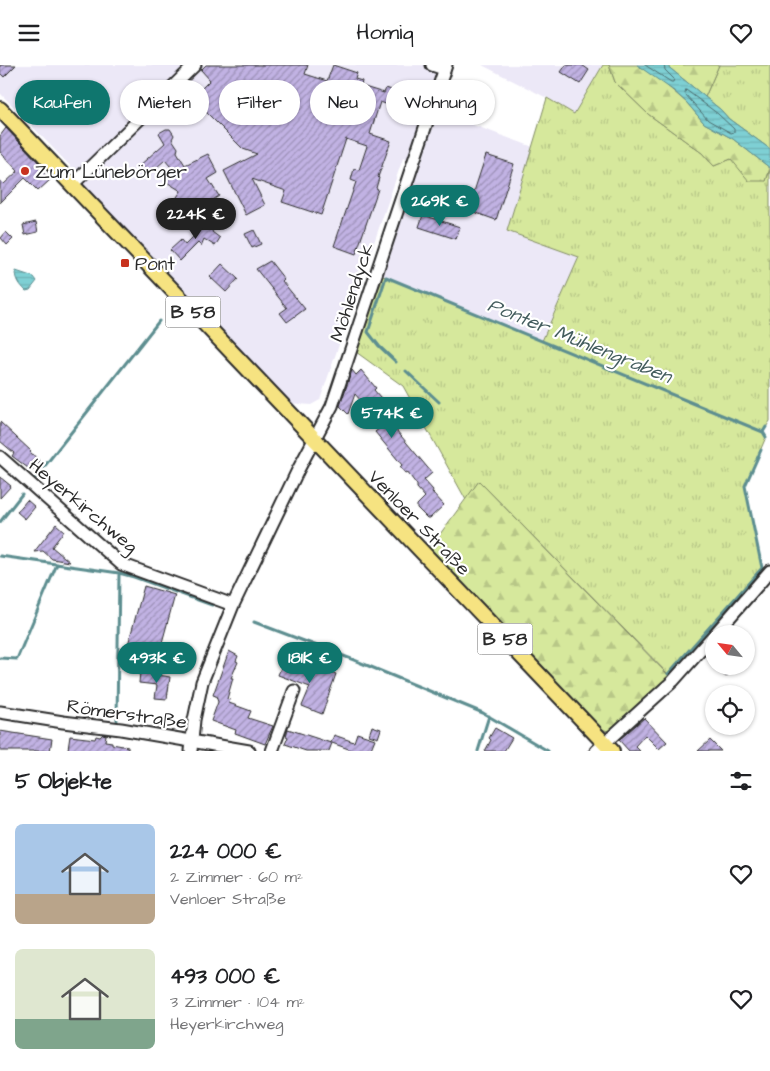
<!DOCTYPE html>
<html lang="de">
<meta charset="utf-8">
<style>
:root{--surface:#fff;--page:#f6f6f6;--text:#202124;--muted:#757577;--accent:#0f766e}
body{margin:0;font-family:"Architects Daughter",sans-serif;background:var(--page);color:var(--text);height:100vh;display:flex;flex-direction:column;font-size:19px;white-space:nowrap}
*{box-sizing:border-box;margin:0}
p{font-size:16px;color:var(--muted)}
.icon{flex:none;width:28px;height:28px;fill:none;stroke:currentColor;stroke-width:2;stroke-linecap:round;stroke-linejoin:round}
.map{position:relative;height:686px;overflow:hidden}
.drawer{display:flex;flex-direction:column;background:var(--surface);flex:1}
.drawer>*{flex:none}
.hud{position:absolute;left:15px;top:15px;width:500px;height:45px;display:flex;gap:10px}
.needle{width:32px;rotate:299deg}
.tools{position:absolute;left:705px;top:560px;display:grid;gap:10px}
.tools a{display:grid;place-items:center;width:50px;height:50px;border-radius:50%;background:var(--surface);box-shadow:0 1px 4px #0004;font-size:25px}
.price{position:absolute;translate:-50% -42px;padding:0 11px;border-radius:18px;background:var(--accent);color:#fff;font-size:16px;line-height:32px;filter:drop-shadow(0 1px 2px #0008)}
.price::after{content:'';position:absolute;left:50%;top:30px;width:15px;height:11px;margin-left:-8px;background:inherit;clip-path:polygon(0 0,100% 0,50% 100%)}
.price.current{background:#222;color:#fff}
ul{padding:0;list-style:none}
li{display:flex;align-items:center;gap:15px;height:125px;padding:0 15px}
li span{display:grid;place-items:center;flex:none;width:140px;height:100px;border-radius:8px;color:#555}
li>.icon{margin-inline-start:auto}
span .icon{width:60px;height:60px;fill:#fffc;stroke-width:1}
li b{font-size:21px}
h2{display:flex;justify-content:space-between;align-items:center;height:60px;padding:0 15px;font-size:21px}
.pill{padding:0 18px;border-radius:22px;background:var(--surface);box-shadow:0 1px 4px #0004;font-size:18px;line-height:45px}
.pill.current{background:var(--accent);color:#fff}
header{display:flex;justify-content:space-between;align-items:center;height:65px;padding:0 15px;background:var(--surface);font-size:22px;font-weight:600}
.map>svg:first-child{display:block}
</style>
<header><svg class="icon" aria-label="menu" viewBox="0 0 24 24"><path d="M4 6h16M4 12h16M4 18h16"/></svg>Homiq<svg class="icon" aria-label="heart" viewBox="0 0 24 24"><path d="M12 20l-8-8c-3-5 5-10 8-4 3-6 11-1 8 4z"/></svg></header>
<div class="map">
<svg width="770" height="686" viewBox="0 0 770 686">
<defs>
<pattern id="grass-tufts" width="24" height="20" patternUnits="userSpaceOnUse" patternTransform="scale(1.25)"><rect width="24" height="20" fill="#d6e89c"/><path d="M3 7l-1-3M5 7V3M7 7l1-3M15 17l-1-3M17 17v-4M19 17l1-3" fill="none" stroke="#b8c787"/></pattern>
<pattern id="forest-firs" width="22" height="20" patternUnits="userSpaceOnUse" patternTransform="scale(1.25)"><rect width="22" height="20" fill="#d6e89c"/><path d="M5 1l3.5 6h-7zM16 11l3.5 6h-7z" fill="#b8c787"/></pattern>
<pattern id="water-rules" width="6" height="5" patternUnits="userSpaceOnUse" patternTransform="scale(1.25)"><rect width="6" height="5" fill="#7ed0d4"/><path d="M0 2.5h6" fill="none" stroke="#6db3b6"/></pattern>
<pattern id="building-hatch" width="6" height="6" patternUnits="userSpaceOnUse" patternTransform="scale(1.25)"><rect width="6" height="6" fill="#c1b2e3"/><path d="M-1 1l2-2M0 6l6-6M5 7l2-2" fill="none" stroke="#9d91b8"/></pattern>
</defs>
<rect width="100%" height="100%" fill="#fff"/>
<filter id="ink" filterUnits="userSpaceOnUse"><feTurbulence type="fractalNoise" baseFrequency=".02" numOctaves="2"/><feDisplacementMap in="SourceGraphic" scale="10" xChannelSelector="R" yChannelSelector="G"/><feConvolveMatrix kernelMatrix="1 2 1 2 8 2 1 2 1" color-interpolation-filters="sRGB"/></filter>
<g filter="url(#ink)">
<path fill="#ece8f7" d="M0 0H446L414 97 403 93 320 335 311 340 289 338 93 132 75 106 0 28Z
M482 0H603L574 49 547 33Z
M438 47 533 82 507 166 579 192 542 276 383 211Z"/>
<path fill="url(#grass-tufts)" stroke="#808a64" d="M603 0H609L615 17 648 49 702 88 714 101 731 94 766 116 770 105V356L763 367 766 372 745 421 762 503 668 609 479 416 466 435 403 321 356 287 383 211 542 276 579 192 507 166 547 33 574 49Z
M719 0H770V84L729 54 721 45 705 32Z"/>
<path fill="url(#forest-firs)" stroke="#808a64" d="M609 0H637L658 13 687 38 704 58 733 74 770 103 766 116H749L731 94 714 101 702 88 648 49 615 17Z
M666 0H719L705 32Z
M479 416 670 612 618 661 608 666 601 664 429 484Z"/>
<path fill="url(#water-rules)" stroke="#5d8e90" d="M637 0H666L721 45 729 54 770 84V103L733 74 704 58 687 38 674 26Z
M16 206 34 212 37 216 30 225 26 226C20 220 16 215 16 206Z"/>
<g fill="none" stroke-linecap="round" stroke-linejoin="round">
<path stroke="#4c6d6f" stroke-width="1" d="M645 0 671 17H673L674 14 665 5 664 0
M686 25 718 49 734 64V67L731 68 708 55 685 29Z"/>
<path stroke="#5d8e90" stroke-width="3" d="M396 297 379 281 368 267 386 212 763 367
M406 306 439 337
M766 362 763 367 766 372
M36 412 159 256
M0 457 22 429
M0 491 119 508 134 512 212 540
M254 557 354 595 483 648 548 686
M0 593 17 594 57 499
M668 609 762 503 745 421 761 385
M117 655 119 508
M478 686 489 651"/>
</g>
<path fill="url(#building-hatch)" stroke="#2b2b2b" d="M0 0H16L4 12 0 8Z
M206 0H308L305 9 327 16 333 0 357 8 355 14 362 16 361 21 384 28 386 23 408 31 403 45 380 37 370 69 391 76 378 112 379 113 376 123 378 124 356 189 334 181 356 117 351 115 354 104 359 105 367 81 346 74 321 150 282 137 286 126 252 114 265 140 246 150 224 106 257 89 243 84 192 33 210 15 201 5Z
M566 0H582L589 5 580 19 561 7Z
M6 63 40 99 42 101 39 103 50 115 38 126 25 113 0 138V115L4 119 18 106 0 87V71Z
M166 64H170L174 70 172 74 178 83 177 87 185 100 208 89 218 108 208 114 219 131 203 141 192 134 177 156 166 149 181 126 165 116 175 107 165 95 148 110 139 101 165 78 159 68Z
M486 90 514 99 496 155 468 145Z
M423 150 460 162 456 174 419 162Z
M203 154 215 160 212 167 220 173 215 181 204 174 201 181 198 178 180 196 170 185 181 175 185 180 194 171Z
M36 157 38 167 25 170 23 160Z
M254 165 261 179 252 183 245 169Z
M6 167 13 174 7 180 1 173Z
M270 196 284 214 282 216 305 244 287 257 280 248 287 243 256 204Z
M222 199 238 214 226 227 210 212Z
M352 305 356 310 361 305 376 323 374 325 387 340 384 342 389 351 386 353 432 408 424 415 433 425 432 427 444 440 430 453H427L417 443V440L425 432 417 423V420L407 407 405 408 400 402 402 400 375 367 382 361 355 329 348 349 340 341Z
M0 357 31 386 30 387 40 396 32 406 12 391 14 388 0 376Z
M0 412 11 421 0 433Z
M27 435 35 442 25 454 17 447Z
M56 459 64 466 52 482 70 497 52 494 43 486 34 487Z
M144 521 175 530 157 596 126 587Z
M229 586 238 591 236 596 238 597 231 613H233L227 634 230 635 229 638 251 646 248 653 273 661 265 679 235 668 236 665 211 656 218 637 216 631 213 630Z
M284 595 302 602 304 597 313 600 309 611 323 604 336 609 322 649 302 641 310 622 278 610Z
M714 601H735L726 612Z
M140 607 170 612 167 634 155 633 157 620 139 618Z
M644 653 667 677 659 684 645 670 635 681 640 686H629L619 675Z
M372 661 381 664 378 673 369 670Z
M495 663 512 673 504 686H485L491 675 489 673Z
M288 664 331 678 334 670 354 677 357 668 375 674 370 686H354L332 678 329 686H306L285 679 288 672 286 671Z
M0 666 52 674 50 686H0Z
M103 669 106 670 105 676 112 677V679L128 682V686H73L68 684 70 671 95 674 96 671 100 672Z
M710 675 721 686H698Z"/>
<g fill="none" stroke-linecap="round" stroke-linejoin="round">
<g stroke="#2b2b2b" stroke-width="15">
<path id="minor" d="M432 0 444 4
M73 119 195 0
M0 392 121 499 233 540
M715 569 770 506
M0 647 63 657 121 664 249 686
M191 686 194 655 202 617 233 540 298 405 332 341 446 0
M272 686 294 626
M596 686 673 616 714 570"/>
</g>
<g stroke="#2b2b2b" stroke-width="18">
<path id="major" d="M0 44 612 686"/>
</g>
<use href="#minor" stroke="#fff" stroke-width="11"/>
<use href="#major" stroke="#f6e381" stroke-width="14"/>
</g>
</g>
<g fill="#c8321e" stroke="#fff" stroke-width="2">
<circle cx="25" cy="106" r="5"/>
<rect x="120" y="193" width="10" height="10" rx="2.5"/>
</g>
<g text-anchor="middle" stroke-width="4.5" stroke-linejoin="round" paint-order="stroke">
<g fill="#fff" stroke="#6b6b6b" stroke-width="1">
<rect x="165.5" y="231.5" width="55" height="31" rx="4"/>
<rect x="477.5" y="558.5" width="55" height="31" rx="4"/>
</g>
<g font-size="18" font-weight="bold" fill="#2b2b2b">
<text x="193" y="253">B 58</text>
<text x="505" y="580">B 58</text>
</g>
<g font-size="19" fill="#2b2b2b" stroke="#fff" text-anchor="start">
<text x="35" y="113">Zum Lünebörger</text>
<text x="135" y="205">Pont</text>
</g>
<g font-size="19" fill="#2b2b2b" stroke="#fff">
<text transform="translate(351 227) rotate(-72)" y="7">Möhlendyck</text>
<text transform="translate(84 440) rotate(40)" y="7">Heyerkirchweg</text>
<text transform="translate(420 457) rotate(46)" y="7">Venloer Straße</text>
<text transform="translate(127 648) rotate(8)" y="7">Römerstraße</text>
</g>
<g font-size="20" font-style="italic" fill="#445d5e" stroke="#fff">
<text transform="translate(580 275) rotate(22)" y="7">Ponter Mühlengraben</text>
</g>
</g>
</svg>
<div class="tools">
<a><svg class="needle" viewBox="-14 -14 28 28"><path d="M0-13l5 13h-10z" fill="#e53935"/><path d="M0 13l5-13h-10z" fill="#757577"/></svg></a>
<a><svg class="icon" aria-label="locate" viewBox="0 0 24 24"><circle cx="12" cy="12" r="6"/><path d="M12 2v4M12 18v4M2 12h4M18 12h4"/></svg></a>
</div>
<b class="price" style="left:440px;top:162px">269K €</b>
<b class="price current" style="left:196px;top:175px">224K €</b>
<b class="price" style="left:392px;top:374px">574K €</b>
<b class="price" style="left:157px;top:619px">493K €</b>
<b class="price" style="left:310px;top:619px">181K €</b>
<div class="hud">
<a class="pill current">Kaufen</a>
<a class="pill">Mieten</a>
<a class="pill">Filter</a>
<a class="pill">Neu</a>
<a class="pill">Wohnung</a>
</div>
</div>
<section class="drawer">
<h2>5 Objekte<svg class="icon" aria-label="filters" viewBox="0 0 24 24"><path d="M4 7h16M4 17h16"/><circle cx="9" cy="7" r="2"/><circle cx="15" cy="17" r="2"/></svg></h2>
<ul>
<li><span style="background:linear-gradient(#a9c7e8 70%,#b9a48a 0)"><svg class="icon" aria-label="home" viewBox="0 0 24 24"><path d="M3 11l9-7 9 7M6 9v11h12V9"/></svg></span><div><b>224 000 €</b><p>2 Zimmer · 60 m²</p><p>Venloer Straße</p></div><svg class="icon" aria-label="heart" viewBox="0 0 24 24"><path d="M12 20l-8-8c-3-5 5-10 8-4 3-6 11-1 8 4z"/></svg></li>
<li><span style="background:linear-gradient(#dfe7d0 70%,#7fa58c 0)"><svg class="icon" aria-label="home" viewBox="0 0 24 24"><path d="M3 11l9-7 9 7M6 9v11h12V9"/></svg></span><div><b>493 000 €</b><p>3 Zimmer · 104 m²</p><p>Heyerkirchweg</p></div><svg class="icon" aria-label="heart" viewBox="0 0 24 24"><path d="M12 20l-8-8c-3-5 5-10 8-4 3-6 11-1 8 4z"/></svg></li>
</ul>
</section>
